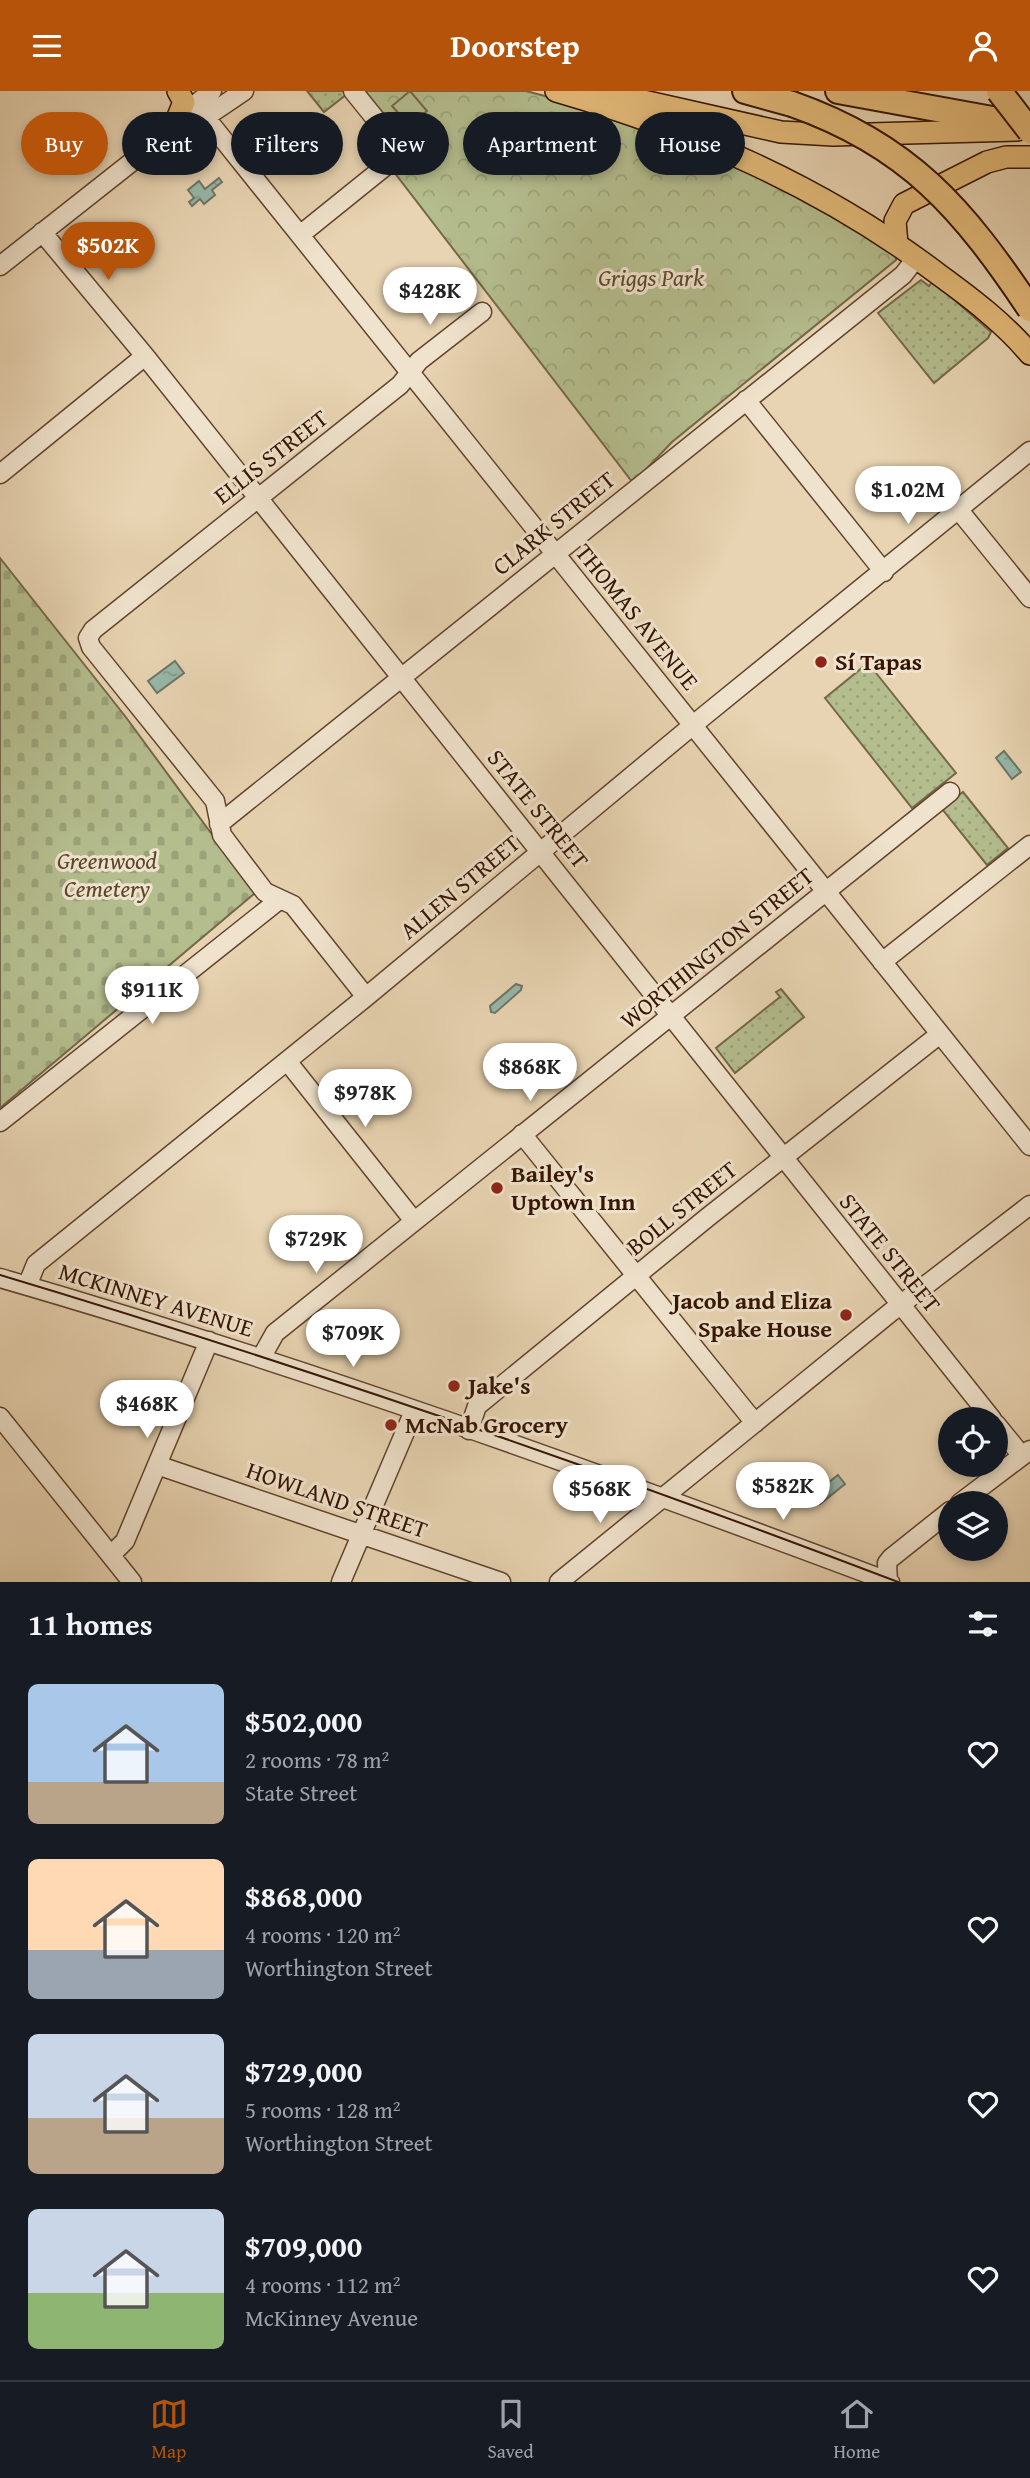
<!DOCTYPE html>
<meta charset="utf-8">
<style>
:root{--surface:#171b24;--page:#20242c;--text:#f1f3f6;--muted:#9ea1a6;--line:#363941;--accent:#b45309}
body{margin:0;font-family:"Gentium Book Plus",serif;background:var(--page);color:var(--text);height:100vh;display:flex;flex-direction:column;font-size:26px;white-space:nowrap}
*{box-sizing:border-box;margin:0}
p{font-size:23px;color:var(--muted)}
.icon{flex:none;width:38px;height:38px;fill:none;stroke:currentColor;stroke-width:2;stroke-linecap:round;stroke-linejoin:round}
.map{position:relative;height:1491px;overflow:hidden}
.sheet{display:flex;flex-direction:column;background:var(--surface);flex:1}
.sheet>*{flex:none}
.hud{position:absolute;left:21px;top:21px;width:989px;height:63px;display:flex;gap:14px}
.buttons{position:absolute;left:938px;top:1316px;display:grid;gap:14px}
.buttons a{display:grid;place-items:center;width:70px;height:70px;border-radius:50%;background:var(--surface);box-shadow:0 4px 10px #0003;font-size:35px}
.price{position:absolute;translate:-50% -60px;padding:0 16px;border-radius:24px;background:#fff;color:#222;font-size:23px;line-height:46px;filter:drop-shadow(0 2px 4px #0008)}
.price::after{content:'';position:absolute;left:50%;top:42px;width:21px;height:16px;margin-left:-10px;background:inherit;clip-path:polygon(0 0,100% 0,50% 100%)}
.price.on{background:var(--accent);color:#fff}
ul{padding:0;list-style:none}
li{display:flex;align-items:center;gap:21px;height:175px;padding:0 28px}
li span{display:grid;place-items:center;flex:none;width:196px;height:140px;border-radius:10px;color:#555}
li>.icon{margin-inline-start:auto}
span .icon{width:84px;height:84px;fill:#fffc;stroke-width:1}
li b{font-size:30px}
h2{display:flex;justify-content:space-between;align-items:center;height:84px;padding:0 28px;font-size:30px}
.tag{padding:0 24px;border-radius:32px;background:var(--surface);box-shadow:0 4px 10px #0003;font-size:24px;line-height:63px}
.tag.on{background:var(--accent);color:#fff}
header{display:flex;justify-content:space-between;align-items:center;height:91px;padding:0 28px;background:var(--accent);color:#fff;font-size:32px;font-weight:700}
.menu{display:flex;justify-content:space-around;align-items:center;height:98px;border-top:2px solid var(--line);background:var(--surface);font-size:19px;color:var(--muted)}
.menu a{display:grid;justify-items:center;gap:4px}
.menu .on{color:var(--accent)}
.map>svg:first-child{display:block}
</style>
<header><svg class="icon" aria-label="menu" viewBox="0 0 24 24"><path d="M4 6h16M4 12h16M4 18h16"/></svg>Doorstep<svg class="icon" aria-label="person" viewBox="0 0 24 24"><circle cx="12" cy="8" r="4"/><path d="M4 21q1-7 8-7t8 7"/></svg></header>
<div class="map">
<svg width="1030" height="1491" viewBox="0 0 1030 1491">
<defs>
<pattern id="grass-dots" width="8" height="8" patternUnits="userSpaceOnUse" patternTransform="scale(1.75)"><rect width="8" height="8" fill="#b4bd8e"/><path d="M2 2h.1M6 6h.1" fill="none" stroke="#9ba279" stroke-width="1.8" stroke-linecap="round"/></pattern>
<pattern id="forest-crowns" width="20" height="18" patternUnits="userSpaceOnUse" patternTransform="scale(1.75)"><rect width="20" height="18" fill="#b4bd8e"/><path d="M2 6a3 3 0 1 1 6 0M12 15a3 3 0 1 1 6 0" fill="none" stroke="#9ba279"/></pattern>
<pattern id="cemetery-stones" width="16" height="16" patternUnits="userSpaceOnUse" patternTransform="scale(1.75)"><rect width="16" height="16" fill="#b4bd8e"/><path d="M2 7V4a2 2 0 0 1 4 0v3zM10 15v-3a2 2 0 0 1 4 0v3z" fill="#9ba279"/></pattern>
<pattern id="water-ripples" width="26" height="14" patternUnits="userSpaceOnUse" patternTransform="scale(1.75)"><rect width="26" height="14" fill="#97b8aa"/><path d="M2 4q2-2 4 0t4 0M15 11q2-2 4 0t4 0" fill="none" stroke="#839d91"/></pattern>
</defs>
<rect width="100%" height="100%" fill="#e8d4b2"/>
<filter id="stains"><feTurbulence type="fractalNoise" baseFrequency=".00286" numOctaves="4"/><feColorMatrix values="0 0 0 0 .2 0 0 0 0 .09 0 0 0 0 .02 0 0 0 .5 -.17"/></filter>
<radialGradient id="worn" r=".72"><stop offset=".6" stop-color="#630" stop-opacity="0"/><stop offset="1" stop-color="#630" stop-opacity=".3"/></radialGradient>
<path fill="url(#grass-dots)" stroke="#746848" stroke-width="2" d="M307 0H345L347 3 324 21Z
M921 189 929 195 933 190 991 241 988 247 934 292 878 222Z
M868 572 956 682 912 717 825 607Z
M963 701 1008 757 987 774 942 718Z
M781 898 804 926 735 982 716 957 780 906 776 901Z"/>
<path fill="url(#forest-crowns)" stroke="#746848" stroke-width="2" d="M364 0H526L609 22 788 95 896 165V169L672 351 633 392 391 77 404 70 407 55Z"/>
<path fill="url(#cemetery-stones)" stroke="#746848" stroke-width="2" d="M0 467 125 625 255 802 0 1017Z"/>
<path fill="#b4bd8e" stroke="#746848" stroke-width="2" d="M410 0 427 20 410 35 392 15Z"/>
<path fill="url(#water-ripples)" stroke="#6f7667" stroke-width="2" d="M219 87 222 91 212 99 215 104 204 113 200 108 192 115 189 111 194 107 188 99 199 90 205 98Z
M175 570 184 582 157 602 148 590Z
M1004 660 1021 681 1012 688 996 667Z
M516 893 522 895 521 899 495 922 491 921 490 915Z
M838 1384 845 1393 820 1413 813 1404Z"/>
<g fill="none" stroke-linecap="round" stroke-linejoin="round">
<g stroke="#61442e" stroke-width="21">
<path id="minor" d="M206 27 1030 1055
M160 50 185 40 244 0
M42 141 145 265 992 1328
M300 144 398 65 395 52 353 0
M0 175 157 51 177 28 212 0
M746 309 884 481
M0 383 145 265
M958 418 1030 507
M219 733 903 184 917 166
M882 871 1030 754
M366 906 293 814 265 801 222 744 215 710 91 556 88 547 93 539 400 294 419 270 482 221
M287 970 414 1130
M0 1031 279 809
M522 1043 755 1332
M0 1187C301 1274 597 1381 890 1491
M27 1195 36 1173 366 906 704 625 1030 360
M261 1267 275 1242 950 701
M0 1326 132 1491
M996 1333 1022 1365
M469 1339 477 1315 708 1126 940 943
M157 1374 501 1491
M960 1412 1030 1359
M111 1464 125 1450 209 1250
M341 1491 414 1320
M559 1491 891 1221 1030 1114
M888 1491 887 1472 891 1467 950 1420"/>
</g>
<g stroke="#341402" stroke-width="24">
<path id="major" d="M556 0C694 40 823 96 938 183 971 207 1004 232 1030 263
M599 0 781 41 833 44 1017 39
M177 28 184 11 178 0
M897 153 895 130 904 113 987 71 1006 66H1030"/>
</g>
<g stroke="#341402" stroke-width="28">
<path id="highway" d="M745 0 792 13
M838 0 1030 35"/>
</g>
<use href="#minor" stroke="#f0e3cd" stroke-width="18"/>
<use href="#major" stroke="#e4ba79" stroke-width="21"/>
<use href="#highway" stroke="#e4ba79" stroke-width="24"/>
<path stroke="#341402" stroke-width="2" d="M0 1184C303 1275 602 1378 898 1491"/>
<g stroke="#341402" stroke-width="28" stroke-linecap="butt">
<path id="highway-bridge" d="M999 0 1030 40
M792 13C909 54 963 118 1030 218"/>
</g>
<use href="#highway-bridge" stroke="#e4ba79" stroke-width="24"/>
</g>
<g fill="#8f2418" stroke="#f0e3cd" stroke-width="2.5">
<circle cx="821" cy="571" r="7"/>
<circle cx="497" cy="1097" r="7"/>
<circle cx="846" cy="1224" r="7"/>
<circle cx="454" cy="1295" r="7"/>
<circle cx="391" cy="1334" r="7"/>
</g>
<g text-anchor="middle" stroke-width="6" stroke-linejoin="round" paint-order="stroke">
<g font-size="24" font-style="italic" fill="#5a472c" stroke="#f0e3cd">
<text x="651" y="195">Griggs Park</text>
<text x="107" y="778">Greenwood<tspan x="107" dy="28">Cemetery</tspan></text>
</g>
<g font-size="24" fill="#341402" stroke="#f0e3cd">
<text transform="translate(271 366) rotate(-38)" y="8">ELLIS STREET</text>
<text transform="translate(554 432) rotate(-39)" y="8">CLARK STREET</text>
<text transform="translate(637 526) rotate(51)" y="8">THOMAS AVENUE</text>
<text transform="translate(538 718) rotate(51)" y="8">STATE STREET</text>
<text transform="translate(460 796) rotate(-40)" y="8">ALLEN STREET</text>
<text transform="translate(717 857) rotate(-39)" y="8">WORTHINGTON STREET</text>
<text transform="translate(682 1117) rotate(-39)" y="8">BOLL STREET</text>
<text transform="translate(890 1162) rotate(51)" y="8">STATE STREET</text>
<text transform="translate(156 1209) rotate(17)" y="8">MCKINNEY AVENUE</text>
<text transform="translate(337 1409) rotate(19)" y="8">HOWLAND STREET</text>
</g>
<g font-size="24" font-weight="bold" fill="#341402" stroke="#f0e3cd" text-anchor="start">
<text x="835" y="579">Sí Tapas</text>
<text x="511" y="1091">Bailey's<tspan x="511" dy="28">Uptown Inn</tspan></text>
<text x="832" y="1218" text-anchor="end">Jacob and Eliza<tspan x="832" dy="28">Spake House</tspan></text>
<text x="468" y="1303">Jake's</text>
<text x="405" y="1342">McNab Grocery</text>
</g>
</g>
<rect width="100%" height="100%" filter="url(#stains)"/>
<rect width="100%" height="100%" fill="url(#worn)"/>
</svg>
<div class="buttons">
<a><svg class="icon" aria-label="locate" viewBox="0 0 24 24"><circle cx="12" cy="12" r="6"/><path d="M12 2v4M12 18v4M2 12h4M18 12h4"/></svg></a>
<a><svg class="icon" aria-label="layers" viewBox="0 0 24 24"><path d="M12 4l9 5-9 5-9-5zM3 14l9 5 9-5"/></svg></a>
</div>
<b class="price on" style="left:108px;top:191px">$502K</b>
<b class="price" style="left:430px;top:236px">$428K</b>
<b class="price" style="left:908px;top:435px">$1.02M</b>
<b class="price" style="left:152px;top:935px">$911K</b>
<b class="price" style="left:530px;top:1012px">$868K</b>
<b class="price" style="left:365px;top:1038px">$978K</b>
<b class="price" style="left:316px;top:1184px">$729K</b>
<b class="price" style="left:353px;top:1278px">$709K</b>
<b class="price" style="left:147px;top:1349px">$468K</b>
<b class="price" style="left:783px;top:1431px">$582K</b>
<b class="price" style="left:600px;top:1434px">$568K</b>
<div class="hud">
<a class="tag on">Buy</a>
<a class="tag">Rent</a>
<a class="tag">Filters</a>
<a class="tag">New</a>
<a class="tag">Apartment</a>
<a class="tag">House</a>
</div>
</div>
<section class="sheet">
<h2>11 homes<svg class="icon" aria-label="filters" viewBox="0 0 24 24"><path d="M4 7h16M4 17h16"/><circle cx="9" cy="7" r="2"/><circle cx="15" cy="17" r="2"/></svg></h2>
<ul>
<li><span style="background:linear-gradient(#a9c7e8 70%,#b9a48a 0)"><svg class="icon" aria-label="home" viewBox="0 0 24 24"><path d="M3 11l9-7 9 7M6 9v11h12V9"/></svg></span><div><b>$502,000</b><p>2 rooms · 78 m²</p><p>State Street</p></div><svg class="icon" aria-label="heart" viewBox="0 0 24 24"><path d="M12 20l-8-8c-3-5 5-10 8-4 3-6 11-1 8 4z"/></svg></li>
<li><span style="background:linear-gradient(#ffd9b3 65%,#9aa5b1 0)"><svg class="icon" aria-label="home" viewBox="0 0 24 24"><path d="M3 11l9-7 9 7M6 9v11h12V9"/></svg></span><div><b>$868,000</b><p>4 rooms · 120 m²</p><p>Worthington Street</p></div><svg class="icon" aria-label="heart" viewBox="0 0 24 24"><path d="M12 20l-8-8c-3-5 5-10 8-4 3-6 11-1 8 4z"/></svg></li>
<li><span style="background:linear-gradient(#c9d6e8 60%,#b9a48a 0)"><svg class="icon" aria-label="home" viewBox="0 0 24 24"><path d="M3 11l9-7 9 7M6 9v11h12V9"/></svg></span><div><b>$729,000</b><p>5 rooms · 128 m²</p><p>Worthington Street</p></div><svg class="icon" aria-label="heart" viewBox="0 0 24 24"><path d="M12 20l-8-8c-3-5 5-10 8-4 3-6 11-1 8 4z"/></svg></li>
<li><span style="background:linear-gradient(#c9d6e8 60%,#8fb573 0)"><svg class="icon" aria-label="home" viewBox="0 0 24 24"><path d="M3 11l9-7 9 7M6 9v11h12V9"/></svg></span><div><b>$709,000</b><p>4 rooms · 112 m²</p><p>McKinney Avenue</p></div><svg class="icon" aria-label="heart" viewBox="0 0 24 24"><path d="M12 20l-8-8c-3-5 5-10 8-4 3-6 11-1 8 4z"/></svg></li>
</ul>
</section>
<nav class="menu">
<a class="on"><svg class="icon" aria-label="map" viewBox="0 0 24 24"><path d="M3 6l6-2 6 2 6-2v14l-6 2-6-2-6 2zM9 4v14M15 6v14"/></svg>Map</a>
<a><svg class="icon" aria-label="saved" viewBox="0 0 24 24"><path d="M7 4h10v16l-5-4-5 4z"/></svg>Saved</a>
<a><svg class="icon" aria-label="home" viewBox="0 0 24 24"><path d="M3 11l9-7 9 7M6 9v11h12V9"/></svg>Home</a>
</nav>
